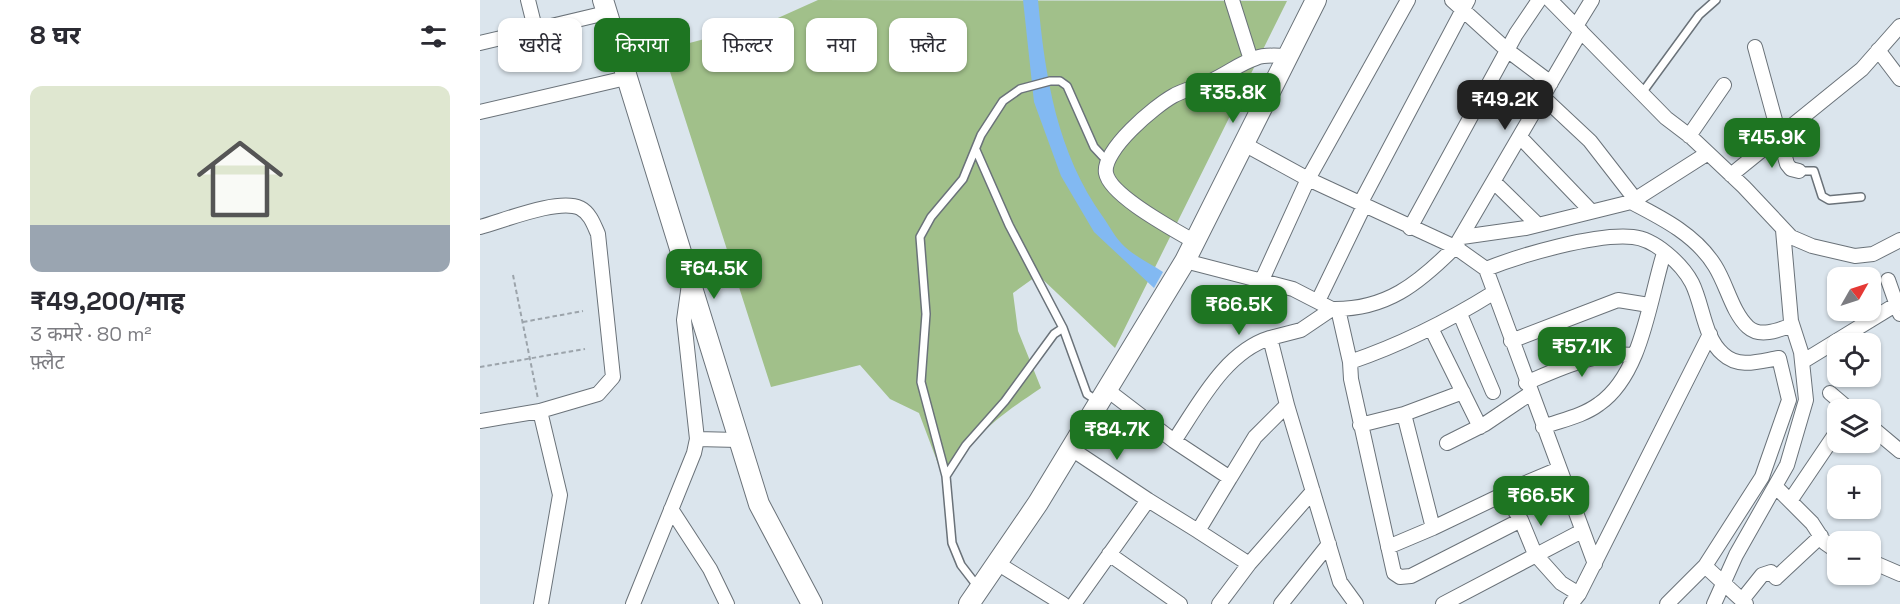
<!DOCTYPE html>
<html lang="hi">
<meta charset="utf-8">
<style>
:root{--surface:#fff;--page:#f7f7f7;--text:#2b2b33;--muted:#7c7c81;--line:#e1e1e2;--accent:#1e7522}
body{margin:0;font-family:"Space Grotesk","Noto Sans Devanagari",sans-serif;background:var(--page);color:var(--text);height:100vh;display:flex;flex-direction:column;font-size:22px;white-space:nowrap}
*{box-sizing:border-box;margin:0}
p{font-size:20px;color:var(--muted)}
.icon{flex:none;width:33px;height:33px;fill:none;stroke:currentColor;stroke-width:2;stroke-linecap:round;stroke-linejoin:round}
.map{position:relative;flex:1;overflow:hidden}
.sheet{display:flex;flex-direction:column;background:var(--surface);width:480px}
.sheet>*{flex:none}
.hud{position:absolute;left:18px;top:18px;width:570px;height:54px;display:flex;gap:12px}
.needle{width:39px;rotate:51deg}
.tools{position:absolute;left:1347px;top:267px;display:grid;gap:12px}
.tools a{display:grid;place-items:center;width:54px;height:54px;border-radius:12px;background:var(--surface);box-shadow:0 2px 4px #0004;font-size:30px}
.price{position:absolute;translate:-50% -51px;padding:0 14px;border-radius:12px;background:var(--accent);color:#fff;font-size:20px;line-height:39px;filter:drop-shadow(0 2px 3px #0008)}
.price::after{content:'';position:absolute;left:50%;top:36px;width:18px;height:14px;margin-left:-9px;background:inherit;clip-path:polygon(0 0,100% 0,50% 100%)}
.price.selected{background:#222;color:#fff}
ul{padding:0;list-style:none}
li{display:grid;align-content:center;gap:12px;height:318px;padding:0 30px}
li+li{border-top:2px solid var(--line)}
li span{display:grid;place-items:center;height:186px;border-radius:12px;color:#555}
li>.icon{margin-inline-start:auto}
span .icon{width:108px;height:108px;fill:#fffc;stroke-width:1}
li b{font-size:26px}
h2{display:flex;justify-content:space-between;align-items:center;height:72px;padding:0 30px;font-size:26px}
.tag{padding:0 21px;border-radius:12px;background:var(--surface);box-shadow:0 2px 4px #0004;font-size:21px;line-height:54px}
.tag.selected{background:var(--accent);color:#fff}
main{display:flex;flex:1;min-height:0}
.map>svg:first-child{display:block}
</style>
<main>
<section class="sheet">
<h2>8 घर<svg class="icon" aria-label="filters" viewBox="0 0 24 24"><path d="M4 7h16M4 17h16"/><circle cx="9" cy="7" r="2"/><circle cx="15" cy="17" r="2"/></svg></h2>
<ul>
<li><span style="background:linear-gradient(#dfe7d0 75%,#9aa5b1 0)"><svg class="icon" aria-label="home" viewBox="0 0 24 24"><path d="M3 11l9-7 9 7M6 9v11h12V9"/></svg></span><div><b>₹49,200/माह</b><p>3 कमरे · 80 m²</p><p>फ़्लैट</p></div></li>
</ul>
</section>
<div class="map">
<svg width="1420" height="604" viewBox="0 0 1420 604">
<rect width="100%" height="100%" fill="#dbe5ed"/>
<path fill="#a1c08a" d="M338 0 807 1 635 348 558 275 533 293 538 331 561 388C515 419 492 435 466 485L439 413 410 399 380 365 291 387 183 50 289 22Z"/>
<path fill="#82b9f2" d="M543 0H558C565 77 577 153 623 217 630 227 636 239 645 247 656 257 671 264 683 272L674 288 614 232 581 176 554 102Z"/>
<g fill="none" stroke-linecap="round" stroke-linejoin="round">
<g stroke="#6a7279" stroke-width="10">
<path id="lane" d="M1162 93 1219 15 1236 0
M496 150 529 225 583 328
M1319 171H1334L1342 196 1349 200 1381 197
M466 476 441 382 446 314 440 237 451 217 483 179 501 135 523 101 540 89 570 81H580L587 86 614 147 628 162
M498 587 481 565 472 543 466 476 486 445 525 401 574 334 583 328 607 394 619 402"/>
</g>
<g stroke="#6a7279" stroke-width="16">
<path id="street" d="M48 0 55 28
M752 0 771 60
M972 0 1027 50 1071 83
M1070 0 1186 118 1211 137 1264 187 1311 237 1332 246 1375 256 1393 254 1420 240
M1096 26 1112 0
M0 43 126 13
M1275 47 1307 164 1311 169 1319 171
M1398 50 1420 79
M1063 97 1110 141 1155 199
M0 112 146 78
M1209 136 1244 85
M1040 137 1111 211
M764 144 828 179 975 247 1006 269 1115 564
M1251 175 1382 69 1420 26
M1014 182 1058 225
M1151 202 1228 153
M880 204 988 0
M0 227C23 221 78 198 100 208 110 213 114 225 118 234L133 377 118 394 60 411 0 421
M930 228 1036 34 1059 0
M982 237 1046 228 1151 202C1182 218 1216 235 1235 266 1247 285 1252 312 1268 327 1280 338 1299 330 1312 325
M715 242C695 230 630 196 626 173 622 150 675 106 693 96 705 89 719 87 731 81 747 74 760 63 776 58 786 54 797 56 808 56
M705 261 813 289 852 309 821 330 790 338
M1006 269C1041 255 1116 233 1153 237 1175 239 1202 264 1212 283 1223 305 1224 338 1243 354 1259 369 1280 361 1299 358L1309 400 1282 477 1225 566 1187 604
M1408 280 1420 314
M781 282 828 179 928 0
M1013 293C968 321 920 345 870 362L871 379 914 573 920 577 931 576 1041 520
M838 301 884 206
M852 309C906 310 938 284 975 247L1101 31
M858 309 870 362
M980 314 1013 392
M951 328 1000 427
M1031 341 1138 300 1169 305
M1322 362 1420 302
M1046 383C1081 368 1116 351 1154 355
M626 389 694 441 750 478 775 437 807 405 860 582 876 604
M1350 393 1370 410
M60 411 80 495 61 604
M924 414 953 528 1024 494
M880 425 924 414 983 392
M1390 426 1420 451
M1063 427C1082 420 1103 416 1119 404 1162 374 1169 301 1184 253
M217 439 258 440
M694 441C719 404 745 352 790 338L807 405
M967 443 1005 424 1051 393
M590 448 668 500
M1079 469 1029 490 1024 494 1041 520 1055 554 1081 583 1099 594
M1296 487 1332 523 1345 543 1358 552
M1310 501 1358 430
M191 509 230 569 247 604
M718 531 769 564 833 491
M908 547 953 528
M629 554 700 604
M1390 561 1420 574
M517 563 583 604
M1225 566 1266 604
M1262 600 1282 575 1291 572 1296 578 1341 536
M153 604 214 453 217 439 204 320 209 284
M594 604 668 500 718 531 750 478
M739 604 769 564
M801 604 849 544
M963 604 1102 531
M1091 604 1099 594 1230 334
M1234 604 1256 555 1307 465 1326 400 1321 352 1311 321 1303 230"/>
</g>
<g stroke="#6a7279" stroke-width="22">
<path id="secondary" d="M123 0 279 504 332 604
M489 604 558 503 705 261 836 0"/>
</g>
<path stroke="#9ca4ab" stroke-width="2" stroke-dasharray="4.5 3" stroke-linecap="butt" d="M33 275 58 399
M43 322 103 311
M0 367 105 349"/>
<use href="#lane" stroke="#fff" stroke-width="7"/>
<use href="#street" stroke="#fff" stroke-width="14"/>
<use href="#secondary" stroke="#fff" stroke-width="20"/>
</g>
</svg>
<div class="tools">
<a><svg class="needle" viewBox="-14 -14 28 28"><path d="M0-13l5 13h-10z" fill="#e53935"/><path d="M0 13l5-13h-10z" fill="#7c7c81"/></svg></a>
<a><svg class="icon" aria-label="locate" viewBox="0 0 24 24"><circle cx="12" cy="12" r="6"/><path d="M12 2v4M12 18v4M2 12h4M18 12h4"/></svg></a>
<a><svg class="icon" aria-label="layers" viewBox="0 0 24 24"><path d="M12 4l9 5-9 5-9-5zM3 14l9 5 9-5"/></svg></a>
<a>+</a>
<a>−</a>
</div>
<b class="price" style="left:753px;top:124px">₹35.8K</b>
<b class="price selected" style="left:1025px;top:131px">₹49.2K</b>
<b class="price" style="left:1292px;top:169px">₹45.9K</b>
<b class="price" style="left:234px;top:300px">₹64.5K</b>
<b class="price" style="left:759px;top:336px">₹66.5K</b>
<b class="price" style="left:1102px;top:378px">₹57.1K</b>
<b class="price" style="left:637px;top:461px">₹84.7K</b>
<b class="price" style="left:1061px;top:527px">₹66.5K</b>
<div class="hud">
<a class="tag">खरीदें</a>
<a class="tag selected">किराया</a>
<a class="tag">फ़िल्टर</a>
<a class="tag">नया</a>
<a class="tag">फ़्लैट</a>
</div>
</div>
</main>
